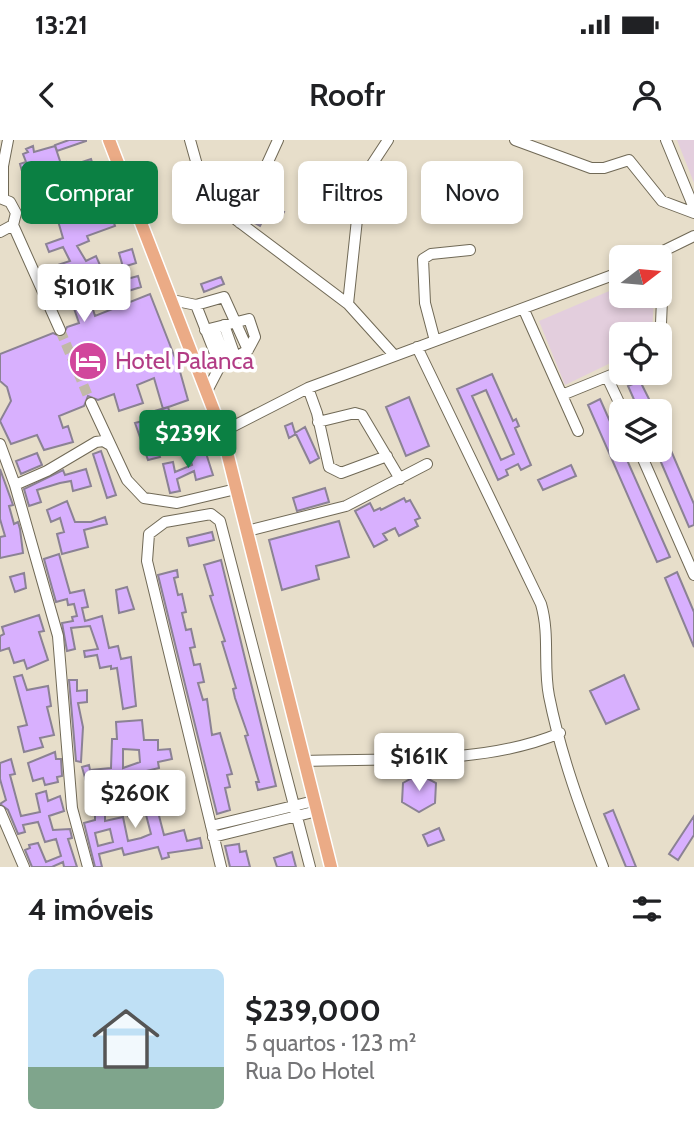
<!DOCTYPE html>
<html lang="pt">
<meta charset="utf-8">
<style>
:root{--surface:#fff;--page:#f6f6f6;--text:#202124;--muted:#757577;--accent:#0b8043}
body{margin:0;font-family:Cabin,sans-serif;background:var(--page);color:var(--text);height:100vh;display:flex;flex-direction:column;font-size:26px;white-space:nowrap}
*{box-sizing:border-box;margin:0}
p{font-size:23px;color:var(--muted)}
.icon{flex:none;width:38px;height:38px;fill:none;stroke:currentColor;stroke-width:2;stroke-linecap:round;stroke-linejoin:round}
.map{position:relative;height:727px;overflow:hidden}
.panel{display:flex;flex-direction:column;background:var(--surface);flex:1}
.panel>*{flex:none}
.top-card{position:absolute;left:21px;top:21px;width:653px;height:63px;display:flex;gap:14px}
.needle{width:46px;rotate:74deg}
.buttons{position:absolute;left:609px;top:105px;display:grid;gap:14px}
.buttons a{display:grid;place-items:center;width:63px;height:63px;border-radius:10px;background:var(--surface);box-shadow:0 4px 10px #0003;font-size:35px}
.price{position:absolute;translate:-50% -60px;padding:0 16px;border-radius:7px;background:#fff;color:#222;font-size:23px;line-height:46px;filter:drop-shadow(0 2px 4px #0008)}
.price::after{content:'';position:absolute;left:50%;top:42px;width:21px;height:16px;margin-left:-10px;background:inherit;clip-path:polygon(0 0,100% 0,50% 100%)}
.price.current{background:var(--accent);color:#fff}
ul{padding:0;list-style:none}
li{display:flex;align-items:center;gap:21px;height:175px;padding:0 28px}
li span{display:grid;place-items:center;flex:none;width:196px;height:140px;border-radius:10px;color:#555}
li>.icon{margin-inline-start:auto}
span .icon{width:84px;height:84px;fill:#fffc;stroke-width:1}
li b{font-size:30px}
h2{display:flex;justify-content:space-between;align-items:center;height:84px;padding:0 28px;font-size:30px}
.tag{padding:0 24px;border-radius:10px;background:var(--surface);box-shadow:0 4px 10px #0003;font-size:24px;line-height:63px}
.tag.current{background:var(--accent);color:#fff}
.status{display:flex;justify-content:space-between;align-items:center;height:49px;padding:0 35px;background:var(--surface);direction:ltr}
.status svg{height:19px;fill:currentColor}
header{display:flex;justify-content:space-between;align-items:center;height:91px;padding:0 28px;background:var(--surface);font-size:32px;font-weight:600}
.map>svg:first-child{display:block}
</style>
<div class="status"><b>13:21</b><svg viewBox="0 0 49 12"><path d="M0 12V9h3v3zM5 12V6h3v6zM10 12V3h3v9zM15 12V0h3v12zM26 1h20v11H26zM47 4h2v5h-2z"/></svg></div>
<header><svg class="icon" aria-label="back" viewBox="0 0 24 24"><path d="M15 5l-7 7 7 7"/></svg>Roofr<svg class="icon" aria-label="person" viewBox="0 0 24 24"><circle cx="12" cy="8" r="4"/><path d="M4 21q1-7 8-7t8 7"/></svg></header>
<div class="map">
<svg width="694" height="727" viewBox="0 0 694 727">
<rect width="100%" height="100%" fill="#e7deca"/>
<path fill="#e3cedd" d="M677 0H694V43Z
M621 146V156H654L652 194H621V218L565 245 539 181Z"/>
<path fill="#d8b0fe" stroke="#8b8294" stroke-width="2" fill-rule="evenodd" d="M69 0H86V1L57 11 55 5Z
M33 6 34 12 55 6 61 24 66 22 67 27 91 19 100 46 73 58 76 70 105 57 115 86 87 96 89 101 77 106 86 121 96 116 103 132 122 126 127 139 138 136 141 147 125 152 122 143 109 146 112 156 91 163 95 176 150 154 179 228 188 260 163 269 154 238 137 245 143 263 119 271 114 254 98 260 88 256 84 266 59 276 63 288 68 286 73 302 44 310 37 295 11 304 0 281 11 261 7 247 0 241V214L53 193 62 197 67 187 79 183 69 154 78 151 73 134 60 138 63 146 56 148 49 128 70 121 63 107 49 112 46 104 63 98 56 74 46 77 30 33 23 35 20 24 26 22 23 14 28 12 26 9Z
M230 34 241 35 240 51 228 49Z
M259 59 284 72 279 81 266 74 260 86 249 80Z
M132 109 136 123 123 127 119 113Z
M221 137 224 144 204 152 201 144Z
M492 234 513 281 516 279 519 286 515 288 531 325 521 330 518 324 506 330 508 335 498 340 457 249ZM486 250 514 314 501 320 472 256Z
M640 241 652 265 639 271 628 246Z
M409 257 429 306 406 316 386 267Z
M600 259 670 417 657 422 588 265Z
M168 267 172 280 152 287 160 317 148 320 135 283 150 279 148 273Z
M292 283 295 293 305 287 319 318 310 323 296 294 289 298 285 286Z
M660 285 694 364V385L689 387 657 313 660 312Z
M205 310 213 335 196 340 194 331 177 339 180 351 170 353 163 324 173 322 175 332 192 325 189 314Z
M101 311 116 355 107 358 93 314Z
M37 313 42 325 21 334 16 321Z
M571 325 576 336 543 350 538 340Z
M0 329 13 365 9 366 14 384 18 382 20 389 23 413 0 418V397L5 396 0 379Z
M86 329 91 346 73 351 71 341 60 343 37 350 41 362 29 366 24 349 63 330 65 335Z
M325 348 329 362 297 371 293 358Z
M404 358 406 362 410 360 420 378 415 380 418 386 399 396 395 388 383 394 387 400 374 407 355 371 370 363 374 371 380 368 381 370Z
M67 361 75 382H91L105 377 107 384 84 390 88 407 62 414 57 394 64 392 60 378 51 382 47 370Z
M339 381 349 417 316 426 319 439 282 450 269 400Z
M212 392 214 400 189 406 187 398Z
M59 414 70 453 84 450 88 467 82 468 85 481 102 476 109 508 118 506 121 519 131 517 136 566 123 569 117 528 111 529V526L100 528 97 515 85 517 84 511 98 509 90 486 71 488 75 509 67 511 62 483 73 481 72 477 77 476 74 464 68 465 67 459 56 462 44 419Z
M221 420 276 646 258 650 256 642H259L245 596 248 595 235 558 233 549 236 548 222 502 225 501 210 456 213 455 204 425Z
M177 430 178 437 174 438 178 455 182 454 186 472 182 473 186 490 191 489 195 507 190 508 194 525 200 524 204 542 198 543 203 560 207 559 212 595 220 593 232 634 227 635 230 647 225 648 230 670 217 674 158 435Z
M677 432 694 472V507L665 438Z
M24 433 26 448 15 452 10 437Z
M127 447 134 469 119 473 116 450Z
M39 475 44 491 39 492 48 520 27 529 24 520 14 523 9 508 0 511V496L4 494 2 487Z
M22 535 27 550 48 546 51 566 47 567 54 595 40 598 43 607 24 612 18 587 27 585 14 537Z
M624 535 639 569 606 584 590 551Z
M69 540H77V551L87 550V562L78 563 83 587 81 622 76 621Z
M142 580 144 600H158V610L170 609 172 619 158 622 159 628 87 645 82 627 89 625 90 630 111 628 112 599H117L116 582ZM123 609 139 610 140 622 123 628Z
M55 612 56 619H61L62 636 57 637 58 642 45 645 43 638 33 641 28 623Z
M11 619 15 634 10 635 21 676 40 672 36 654 46 651 48 661 60 656 64 671 49 676 53 690 70 689 72 698 68 699 77 727H64L63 722 52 727H32L25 710 30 708 29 705 38 703 46 722 61 716 56 699 45 702 38 682 23 685 25 692 18 694 8 670 0 664 6 660 0 639V623Z
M419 634 436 643 435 663 419 672 402 662 403 643Z
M149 645 153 660 165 657 167 666 157 668 164 695 184 690 187 701 200 698 202 708 168 713 169 717 162 719 158 707 124 715 122 708 99 714 102 727H95L84 683 95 680V659H105V681L123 677 128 701 141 698 151 694 145 671 128 676 124 663 135 660 132 649ZM110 689 113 702 98 706 95 693Z
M613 670 636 727H626L604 674Z
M694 676V695L678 720 669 714Z
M439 688 444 700 428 706 423 695Z
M239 704 240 712 246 711 250 727H230L225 706Z
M292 712 296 727H277L274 718Z"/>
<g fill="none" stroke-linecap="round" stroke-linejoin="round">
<path stroke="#c1b9a7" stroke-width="10" stroke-dasharray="10 5" stroke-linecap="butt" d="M60 190 91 263"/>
<g stroke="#706956" stroke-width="12">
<path id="minor" d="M190 0 206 57 348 164 394 215
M515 0 591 28H604L629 20 662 61 694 73
M666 0 694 68
M0 58 10 62 16 73 13 85 0 92
M3 58V26L8 0
M240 83 278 0
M13 85 60 190
M651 117 694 96
M172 160 196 165 220 226 207 251
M348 164 360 51 365 35 388 0
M196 165 224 157 248 210 220 226
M524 170 578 291
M224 185 235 216
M214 188 227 222
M205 190 249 179 255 197 248 210
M435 201 425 163 423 119 431 114 470 110
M417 207 541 464C550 495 543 526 549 556 561 616 581 670 603 727
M660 208 664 111
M607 237 623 271
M308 248 317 273 329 327 341 333 387 316
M562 255 621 231
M91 263 127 340 144 358 177 363 236 349
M318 282 355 273 362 275 400 339
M222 292 308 248 621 132
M0 304 15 345 58 496 72 668 88 727
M639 310 694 435
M15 345 47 331 96 302 103 301 110 305
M247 391 346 366 427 324
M304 621C385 618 485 625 560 593
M0 671 24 727
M211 686 314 661
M213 697 317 671
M221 727 147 421 149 394 165 382 211 374 220 381 310 727"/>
</g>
<g stroke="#fff" stroke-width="15">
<path id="major" d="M109 0 222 292 331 727"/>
</g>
<use href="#minor" stroke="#fff" stroke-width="10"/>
<use href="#major" stroke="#ebab86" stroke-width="12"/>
</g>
<defs>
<g id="hotel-disc" transform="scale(2.0125)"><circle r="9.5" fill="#d1479c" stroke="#fff"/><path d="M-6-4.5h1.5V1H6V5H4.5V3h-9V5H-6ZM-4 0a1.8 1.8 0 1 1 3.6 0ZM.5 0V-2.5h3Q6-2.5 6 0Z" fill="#fff"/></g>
</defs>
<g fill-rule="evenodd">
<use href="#hotel-disc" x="88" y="221"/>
</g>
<g text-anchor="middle" stroke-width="7" stroke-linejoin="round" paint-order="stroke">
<g font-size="24" fill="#b23c85" stroke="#fff" text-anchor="start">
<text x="115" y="229">Hotel Palanca</text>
</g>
</g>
</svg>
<div class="buttons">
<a><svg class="needle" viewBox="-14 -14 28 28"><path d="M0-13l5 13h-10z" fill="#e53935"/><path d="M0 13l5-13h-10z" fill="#757577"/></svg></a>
<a><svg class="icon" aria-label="locate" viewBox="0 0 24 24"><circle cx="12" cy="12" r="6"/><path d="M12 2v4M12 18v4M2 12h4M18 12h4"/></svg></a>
<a><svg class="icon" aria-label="layers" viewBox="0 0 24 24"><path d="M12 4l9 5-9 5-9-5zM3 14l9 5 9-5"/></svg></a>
</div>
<b class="price" style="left:84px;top:184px">$101K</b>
<b class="price current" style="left:188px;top:330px">$239K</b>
<b class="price" style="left:419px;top:653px">$161K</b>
<b class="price" style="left:135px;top:690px">$260K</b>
<div class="top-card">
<a class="tag current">Comprar</a>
<a class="tag">Alugar</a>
<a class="tag">Filtros</a>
<a class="tag">Novo</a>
</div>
</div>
<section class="panel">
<h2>4 imóveis<svg class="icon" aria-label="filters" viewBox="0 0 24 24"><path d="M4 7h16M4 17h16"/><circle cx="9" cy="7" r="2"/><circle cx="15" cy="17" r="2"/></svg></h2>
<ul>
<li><span style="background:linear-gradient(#bfe0f5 70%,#7fa58c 0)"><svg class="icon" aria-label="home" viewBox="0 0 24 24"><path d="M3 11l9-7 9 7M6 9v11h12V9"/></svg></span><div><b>$239,000</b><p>5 quartos · 123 m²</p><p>Rua Do Hotel</p></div></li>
</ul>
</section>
